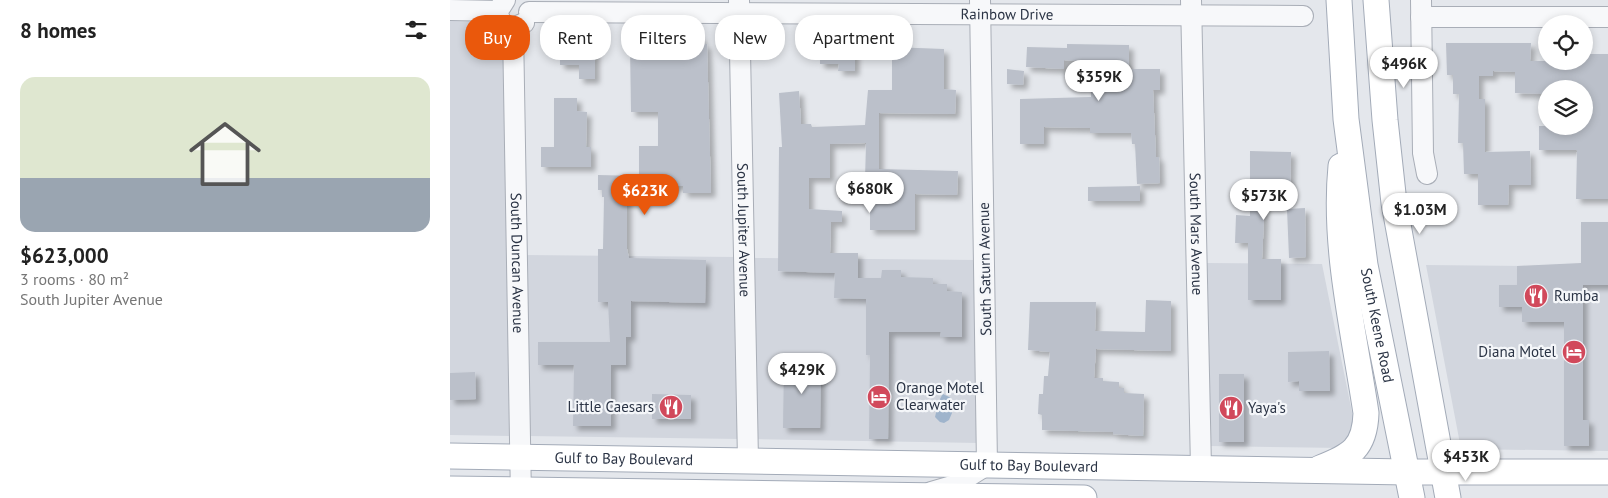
<!DOCTYPE html>
<meta charset="utf-8">
<style>
:root{--surface:#fff;--page:#f2f2f2;--text:#222;--muted:#767676;--line:#e0e0e0;--accent:#ea580c}
body{margin:0;font-family:"PT Sans",sans-serif;background:var(--page);color:var(--text);height:100vh;display:flex;flex-direction:column;font-size:19px;white-space:nowrap}
*{box-sizing:border-box;margin:0}
p{font-size:16px;color:var(--muted)}
.icon{flex:none;width:28px;height:28px;fill:none;stroke:currentColor;stroke-width:2;stroke-linecap:round;stroke-linejoin:round}
.map{position:relative;flex:1;overflow:hidden}
.drawer{display:flex;flex-direction:column;background:var(--surface);width:450px}
.drawer>*{flex:none}
.hud{position:absolute;left:15px;top:15px;width:475px;height:45px;display:flex;gap:10px}
.controls{position:absolute;left:1088px;top:15px;display:grid;gap:10px}
.controls a{display:grid;place-items:center;width:55px;height:55px;border-radius:50%;background:var(--surface);box-shadow:0 2px 8px #0003;font-size:25px}
.price{position:absolute;translate:-50% -42px;padding:0 11px;border-radius:18px;background:#fff;color:#222;font-size:16px;line-height:32px;filter:drop-shadow(0 1px 2px #0008)}
.price::after{content:'';position:absolute;left:50%;top:30px;width:15px;height:11px;margin-left:-8px;background:inherit;clip-path:polygon(0 0,100% 0,50% 100%)}
.price.on{background:var(--accent);color:#fff}
ul{padding:0;list-style:none}
li{display:grid;align-content:center;gap:10px;height:265px;padding:0 20px}
li+li{border-top:1px solid var(--line)}
li span{display:grid;place-items:center;height:155px;border-radius:15px;color:#555}
li>.icon{margin-inline-start:auto}
span .icon{width:90px;height:90px;fill:#fffc;stroke-width:1}
li b{font-size:21px}
h2{display:flex;justify-content:space-between;align-items:center;height:60px;padding:0 20px;font-size:21px}
.tag{padding:0 18px;border-radius:20px;background:var(--surface);box-shadow:0 2px 8px #0003;font-size:18px;line-height:45px}
.tag.on{background:var(--accent);color:#fff}
main{display:flex;flex:1;min-height:0}
.map>svg:first-child{display:block}
</style>
<main>
<section class="drawer">
<h2>8 homes<svg class="icon" aria-label="filters" viewBox="0 0 24 24"><path d="M4 7h16M4 17h16"/><circle cx="9" cy="7" r="2"/><circle cx="15" cy="17" r="2"/></svg></h2>
<ul>
<li><span style="background:linear-gradient(#dfe7d0 65%,#9aa5b1 0)"><svg class="icon" aria-label="home" viewBox="0 0 24 24"><path d="M3 11l9-7 9 7M6 9v11h12V9"/></svg></span><div><b>$623,000</b><p>3 rooms · 80 m²</p><p>South Jupiter Avenue</p></div></li>
</ul>
</section>
<div class="map">
<svg width="1158" height="498" viewBox="0 0 1158 498">
<defs>
<filter id="shadow"><feDropShadow dx="4.5" dy="4.5" stdDeviation="2.5" flood-color="#0004"/></filter>
</defs>
<rect width="100%" height="100%" fill="#e4e7ec"/>
<path fill="#d2d6de" d="M0 21 57 22 63 436 0 435Z
M75 255 286 257 290 439 78 436Z
M301 258 527 260 529 443 305 439Z
M755 263 872 264 906 432 893 448 758 446Z
M976 265 1158 267V451L1011 449Z"/>
<path fill="#9fb4cc" d="M493 394 501 398 502 413 499 420 494 423 490 422 485 417C487 410 488 400 493 394Z"/>
<path fill="#bbc0ca" filter="url(#shadow)" d="M220 37H252V44H257L261 193H233V186H209V198H177V249L179 258 256 260 255 303 181 301V337H176V365H161V426H123L124 365H88V342H160L158 302H148V249H153L154 197H152V190H148V175L189 176V146H208V112H181L180 46 197 45V42H220Z
M370 40 405 41V71H388L389 64H370Z
M996 43H1081L1080 61H1134V54H1158V199H1126L1127 150H1089V126H1134V89H1096V94L1065 93V72L1043 71V76H1029V99H1035V152L1080 151 1081 185H1059L1058 205H1028V174H1014L1013 143H1008L1009 94H1003V75H997Z
M617 44 679 45V69H710V90H703L706 157H709L710 183 687 184 685 144H682L681 133H640V128L594 127V144H570V99L641 97 640 62 614 60V69L576 67 577 47 617 48Z
M110 46H145V79H129V65H110Z
M442 47 494 49V89L506 90 505 114 429 113V169L508 171 507 195 465 194V230H420V199H389V180H415L416 143 380 144V178H359V209L392 211V222H381L380 253H408V278H431L432 270H451V277L483 278V284H497V291L512 292V337H490L491 332H439L438 439H419L420 355H416V299L384 298 385 273 328 271 329 147H332L329 93 349 91 351 124H361L362 127 415 125 418 90H442Z
M557 69 574 71 573 85 557 84Z
M104 98H127V111L137 112 136 147H141V167H91V147H104Z
M800 151 841 152 840 200 815 199 812 259H831V300H798V243H785L786 215 800 216Z
M690 186V201H638V187Z
M855 208 856 257 839 258 837 209Z
M1131 222H1158V285H1133V420H1139V446H1114V322H1072V307H1049V285H1067V266L1131 263Z
M696 300 721 301V351L646 349 644 378H653V381L669 382V388H674V393L694 394 693 436 663 434V432L592 430V415L588 414 589 394H593L594 376H598L600 352 578 350 580 302H646L645 331 695 332Z
M879 351 880 391H849V381L838 382V352Z
M334 361 371 362 370 428H333Z
M25 372 26 399 0 400V373Z
M769 374H794V442H769Z
M202 394 241 395V419H202Z"/>
<g fill="none" stroke-linecap="round" stroke-linejoin="round">
<g stroke="#a9aeb7" stroke-width="22">
<g id="minor">
<path d="M55 0 48 11C49 21 53 27 63 28L74 23"/>
<path id="s1" d="M289 0 298 460"/>
<path id="s2" d="M741 0 751 468"/>
<path d="M971 0 973 153 977 174"/>
<path d="M0 10 48 11"/>
<path id="s3" d="M79 12 853 16"/>
<path d="M971 17H1158"/>
<path id="s4" d="M63 28 71 498"/>
<path d="M481 492 505 485 537 465 530 0"/>
</g>
</g>
<g stroke="#a3abb8" stroke-width="27">
<g id="major">
<path id="s5" d="M889 0 896 119 915 265 962 498"/>
<path d="M926 0 935 120 944 203 998 498"/>
<path id="s6" d="M0 456 958 472H1158"/>
<path d="M870 468C901 456 915 448 916 413 904 332 883 247 891 166"/>
<path d="M0 489 634 498"/>
</g>
</g>
<use href="#minor" stroke="#f7f8fa" stroke-width="20"/>
<use href="#major" stroke="#fff" stroke-width="25"/>
</g>
<defs>
<g id="restaurant-disc" transform="scale(1.25)"><circle r="9.5" fill="#d1495b" stroke="#f4f6f9"/><path d="M-5-6h1v4h1v-4h1v4h1v-4h1v5L-1.5 .5V6h-2V.5L-5-1ZM5-6V6H3V1.5H1.5Q1.5-4 5-6Z" fill="#fff"/></g>
<g id="hotel-disc" transform="scale(1.25)"><circle r="9.5" fill="#d1495b" stroke="#f4f6f9"/><path d="M-6-4.5h1.5V1H6V5H4.5V3h-9V5H-6ZM-4 0a1.8 1.8 0 1 1 3.6 0ZM.5 0V-2.5h3Q6-2.5 6 0Z" fill="#fff"/></g>
</defs>
<g fill-rule="evenodd">
<use href="#restaurant-disc" x="1086" y="296"/>
<use href="#hotel-disc" x="1124" y="352"/>
<use href="#hotel-disc" x="429" y="397"/>
<use href="#restaurant-disc" x="221" y="407"/>
<use href="#restaurant-disc" x="781" y="408"/>
</g>
<g text-anchor="middle" stroke-width="4.5" stroke-linejoin="round" paint-order="stroke">
<g font-size="15" fill="#2b3445" stroke="#f4f6f9">
<text dy="5" stroke="none"><textPath href="#s3" startOffset="478">Rainbow Drive</textPath></text>
<text dy="5" stroke="none"><textPath href="#s1" startOffset="230">South Jupiter Avenue</textPath></text>
<text dy="5" stroke="none"><textPath href="#s2" startOffset="234">South Mars Avenue</textPath></text>
<text dy="5" stroke="none"><textPath href="#s4" startOffset="235">South Duncan Avenue</textPath></text>
<text transform="translate(535 269) rotate(-91)" y="5">South Saturn Avenue</text>
<text dy="5" stroke="none"><textPath href="#s5" startOffset="328">South Keene Road</textPath></text>
<text dy="5" stroke="none"><textPath href="#s6" startOffset="174">Gulf to Bay Boulevard</textPath></text>
<text dy="5" stroke="none"><textPath href="#s6" startOffset="579">Gulf to Bay Boulevard</textPath></text>
</g>
<g font-size="15" fill="#2b3445" stroke="#f4f6f9" text-anchor="start">
<text x="1104" y="301">Rumba</text>
<text x="1106" y="357" text-anchor="end">Diana Motel</text>
<text x="446" y="393">Orange Motel<tspan x="446" dy="17">Clearwater</tspan></text>
<text x="204" y="412" text-anchor="end">Little Caesars</text>
<text x="798" y="413">Yaya's</text>
</g>
</g>
</svg>
<div class="controls">
<a><svg class="icon" aria-label="locate" viewBox="0 0 24 24"><circle cx="12" cy="12" r="6"/><path d="M12 2v4M12 18v4M2 12h4M18 12h4"/></svg></a>
<a><svg class="icon" aria-label="layers" viewBox="0 0 24 24"><path d="M12 4l9 5-9 5-9-5zM3 14l9 5 9-5"/></svg></a>
</div>
<b class="price" style="left:954px;top:89px">$496K</b>
<b class="price" style="left:649px;top:102px">$359K</b>
<b class="price" style="left:420px;top:214px">$680K</b>
<b class="price on" style="left:195px;top:216px">$623K</b>
<b class="price" style="left:814px;top:221px">$573K</b>
<b class="price" style="left:970px;top:235px">$1.03M</b>
<b class="price" style="left:352px;top:395px">$429K</b>
<b class="price" style="left:1016px;top:482px">$453K</b>
<div class="hud">
<a class="tag on">Buy</a>
<a class="tag">Rent</a>
<a class="tag">Filters</a>
<a class="tag">New</a>
<a class="tag">Apartment</a>
</div>
</div>
</main>
